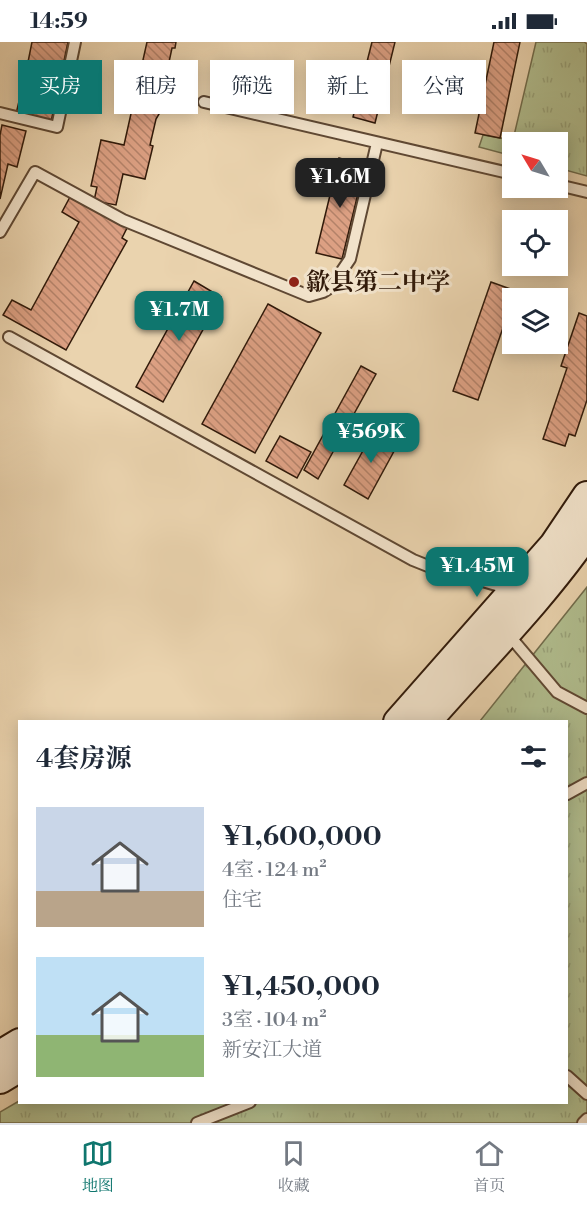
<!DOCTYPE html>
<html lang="zh">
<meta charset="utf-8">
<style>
:root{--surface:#fff;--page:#f6f6f7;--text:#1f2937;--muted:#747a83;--line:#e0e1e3;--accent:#0f766e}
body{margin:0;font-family:"Libre Bodoni","Noto Serif SC",serif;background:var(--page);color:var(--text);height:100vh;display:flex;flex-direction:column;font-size:22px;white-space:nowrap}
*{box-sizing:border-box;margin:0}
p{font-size:20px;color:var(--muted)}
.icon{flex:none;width:33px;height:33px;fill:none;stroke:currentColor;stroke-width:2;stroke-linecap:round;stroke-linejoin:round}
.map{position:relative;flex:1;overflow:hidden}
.drawer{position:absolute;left:18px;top:678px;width:550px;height:384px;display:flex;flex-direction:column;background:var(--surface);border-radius:0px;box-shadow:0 3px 15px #0003}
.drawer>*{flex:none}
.hud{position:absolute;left:18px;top:18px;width:552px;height:54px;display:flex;gap:12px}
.needle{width:39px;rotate:308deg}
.fabs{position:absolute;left:502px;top:90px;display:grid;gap:12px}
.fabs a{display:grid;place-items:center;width:66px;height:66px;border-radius:0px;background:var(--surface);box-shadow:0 3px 15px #0003;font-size:30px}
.price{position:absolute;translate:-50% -51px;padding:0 14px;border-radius:12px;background:var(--accent);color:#fff;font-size:20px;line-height:39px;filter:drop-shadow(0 2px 3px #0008)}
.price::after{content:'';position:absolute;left:50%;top:36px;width:18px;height:14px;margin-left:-9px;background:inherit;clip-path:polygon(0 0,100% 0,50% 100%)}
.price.selected{background:#222;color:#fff}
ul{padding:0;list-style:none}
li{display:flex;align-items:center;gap:18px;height:150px;padding:0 18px}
li span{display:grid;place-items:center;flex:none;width:168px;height:120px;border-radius:0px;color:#555}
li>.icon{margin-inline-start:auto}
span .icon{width:72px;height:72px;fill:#fffc;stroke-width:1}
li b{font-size:26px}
h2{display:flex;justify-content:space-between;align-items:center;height:72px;padding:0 18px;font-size:26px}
.chip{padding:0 21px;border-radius:0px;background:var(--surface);box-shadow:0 3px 15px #0003;font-size:21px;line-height:54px}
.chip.selected{background:var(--accent);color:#fff}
.status{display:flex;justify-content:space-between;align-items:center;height:42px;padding:0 30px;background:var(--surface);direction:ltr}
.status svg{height:16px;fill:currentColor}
.tab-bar{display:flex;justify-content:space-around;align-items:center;height:84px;border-top:2px solid var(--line);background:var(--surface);font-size:16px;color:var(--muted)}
.tab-bar a{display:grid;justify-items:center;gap:3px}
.tab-bar .selected{color:var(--accent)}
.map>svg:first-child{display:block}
</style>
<div class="status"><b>14:59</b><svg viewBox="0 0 49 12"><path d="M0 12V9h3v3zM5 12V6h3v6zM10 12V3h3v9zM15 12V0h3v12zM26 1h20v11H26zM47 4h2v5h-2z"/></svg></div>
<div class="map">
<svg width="587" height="1081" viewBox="0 0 587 1081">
<defs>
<pattern id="grass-tufts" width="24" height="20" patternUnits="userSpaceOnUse" patternTransform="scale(1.5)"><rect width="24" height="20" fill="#b1be8f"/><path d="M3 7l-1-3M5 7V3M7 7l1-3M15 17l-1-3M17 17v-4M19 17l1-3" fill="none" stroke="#99a37a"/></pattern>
<pattern id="building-back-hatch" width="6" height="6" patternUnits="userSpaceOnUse" patternTransform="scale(1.5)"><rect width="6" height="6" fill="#dca083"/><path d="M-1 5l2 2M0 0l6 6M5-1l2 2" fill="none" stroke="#b38269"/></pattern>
</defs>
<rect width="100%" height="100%" fill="#ead3ae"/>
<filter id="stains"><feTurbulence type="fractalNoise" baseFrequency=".00333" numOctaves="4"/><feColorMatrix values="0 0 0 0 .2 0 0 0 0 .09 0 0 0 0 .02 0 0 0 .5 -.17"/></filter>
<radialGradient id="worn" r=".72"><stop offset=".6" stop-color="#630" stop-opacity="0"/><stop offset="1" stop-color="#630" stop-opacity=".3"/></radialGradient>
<path fill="url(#grass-tufts)" stroke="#716c4c" stroke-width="1.5" d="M536 0H584L587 2V134L558 126V100H513V114L479 105 483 93 513 98Z
M587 545V1081H0V1070L19 1059 20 1060H567V680L480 679Z"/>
<path fill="url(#building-back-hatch)" stroke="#311a0a" stroke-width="1.5" d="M32 0H68L61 33 27 25Z
M147 0H176L175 6H172L166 34 167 53 165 62 156 77 150 103 153 104 145 137 123 132 116 163 94 159 97 145 91 144 101 98 124 103Z
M372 0H395L375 81 353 75Z
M494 0H520L500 96 475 91Z
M27 25 61 33 51 80 16 72Z
M2 83 26 89 17 125 8 122 0 157V93Z
M339 116 365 123 342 217 316 211Z
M70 155 127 186 122 196 127 199 66 308 3 273 12 258 31 268 79 180 62 170Z
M194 239 221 255 163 360 136 345Z
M491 240 516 249 513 257V279L512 282 505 280 478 358 453 349Z
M268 262 321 291 255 411 202 382Z
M579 271 587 274V358L575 394 569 392 565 404 543 397 567 326 561 324Z
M361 324 376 332 318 437 304 428Z
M375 387 399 400 368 457 344 443Z
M280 394 311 410 297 436 266 419Z"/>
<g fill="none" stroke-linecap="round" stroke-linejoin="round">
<g stroke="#5f4833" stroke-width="14">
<path id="lane" d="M204 60 513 132
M0 71 57 85 75 0
M558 143 587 150
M0 190 35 130 123 178 309 254 323 250 331 245 350 217 377 101
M9 295 413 518 438 528 459 532 513 548
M508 592 557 650 587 666
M567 752 587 741
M567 1034 587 1052
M197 1081 250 1060
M583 1081 587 1077"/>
</g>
<g stroke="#311a0a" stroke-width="32">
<path id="secondary" d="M398 680 554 503 587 454
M426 680C480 618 540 559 587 491
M0 1013 20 1001
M0 1037 20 1025"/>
</g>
<use href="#lane" stroke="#f1e2ca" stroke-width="10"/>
<use href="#secondary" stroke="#f1e2ca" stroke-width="28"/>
</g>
<circle fill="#8f2418" stroke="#f1e2ca" stroke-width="2" cx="294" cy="240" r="6"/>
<g text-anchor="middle" stroke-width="6" stroke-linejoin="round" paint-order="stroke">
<g font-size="24" font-weight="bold" fill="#311a0a" stroke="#f1e2ca" text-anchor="start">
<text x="306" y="248">歙县第二中学</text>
</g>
</g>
<rect width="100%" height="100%" filter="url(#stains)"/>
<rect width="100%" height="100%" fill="url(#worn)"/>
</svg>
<div class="fabs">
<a><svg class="needle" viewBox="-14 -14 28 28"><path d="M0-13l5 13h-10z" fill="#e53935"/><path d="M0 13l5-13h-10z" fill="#747a83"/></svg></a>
<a><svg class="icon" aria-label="locate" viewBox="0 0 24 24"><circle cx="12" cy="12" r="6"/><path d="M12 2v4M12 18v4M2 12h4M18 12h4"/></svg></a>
<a><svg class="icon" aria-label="layers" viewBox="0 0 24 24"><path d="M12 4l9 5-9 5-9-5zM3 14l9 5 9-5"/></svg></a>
</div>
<b class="price selected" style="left:340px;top:167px">¥1.6M</b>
<b class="price" style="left:179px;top:300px">¥1.7M</b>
<b class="price" style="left:371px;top:422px">¥569K</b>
<b class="price" style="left:477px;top:556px">¥1.45M</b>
<div class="hud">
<a class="chip selected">买房</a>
<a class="chip">租房</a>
<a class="chip">筛选</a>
<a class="chip">新上</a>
<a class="chip">公寓</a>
</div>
<section class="drawer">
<h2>4套房源<svg class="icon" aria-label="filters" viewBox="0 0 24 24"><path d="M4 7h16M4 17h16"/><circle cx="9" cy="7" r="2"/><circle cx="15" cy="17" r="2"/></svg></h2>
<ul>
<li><span style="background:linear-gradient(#c9d6e8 70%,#b9a48a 0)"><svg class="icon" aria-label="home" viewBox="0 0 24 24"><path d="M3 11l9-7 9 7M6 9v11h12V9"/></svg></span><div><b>¥1,600,000</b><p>4室 · 124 m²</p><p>住宅</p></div></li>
<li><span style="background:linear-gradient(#bfe0f5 65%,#8fb573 0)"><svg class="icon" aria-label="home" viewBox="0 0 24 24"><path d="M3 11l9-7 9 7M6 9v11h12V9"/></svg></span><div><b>¥1,450,000</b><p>3室 · 104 m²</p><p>新安江大道</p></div></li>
</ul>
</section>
</div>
<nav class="tab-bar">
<a class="selected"><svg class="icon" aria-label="map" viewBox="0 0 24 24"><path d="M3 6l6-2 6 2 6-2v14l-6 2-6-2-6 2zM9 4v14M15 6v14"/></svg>地图</a>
<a><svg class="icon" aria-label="saved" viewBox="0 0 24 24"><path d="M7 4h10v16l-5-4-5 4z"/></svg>收藏</a>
<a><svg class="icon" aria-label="home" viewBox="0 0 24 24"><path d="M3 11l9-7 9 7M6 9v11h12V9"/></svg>首页</a>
</nav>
